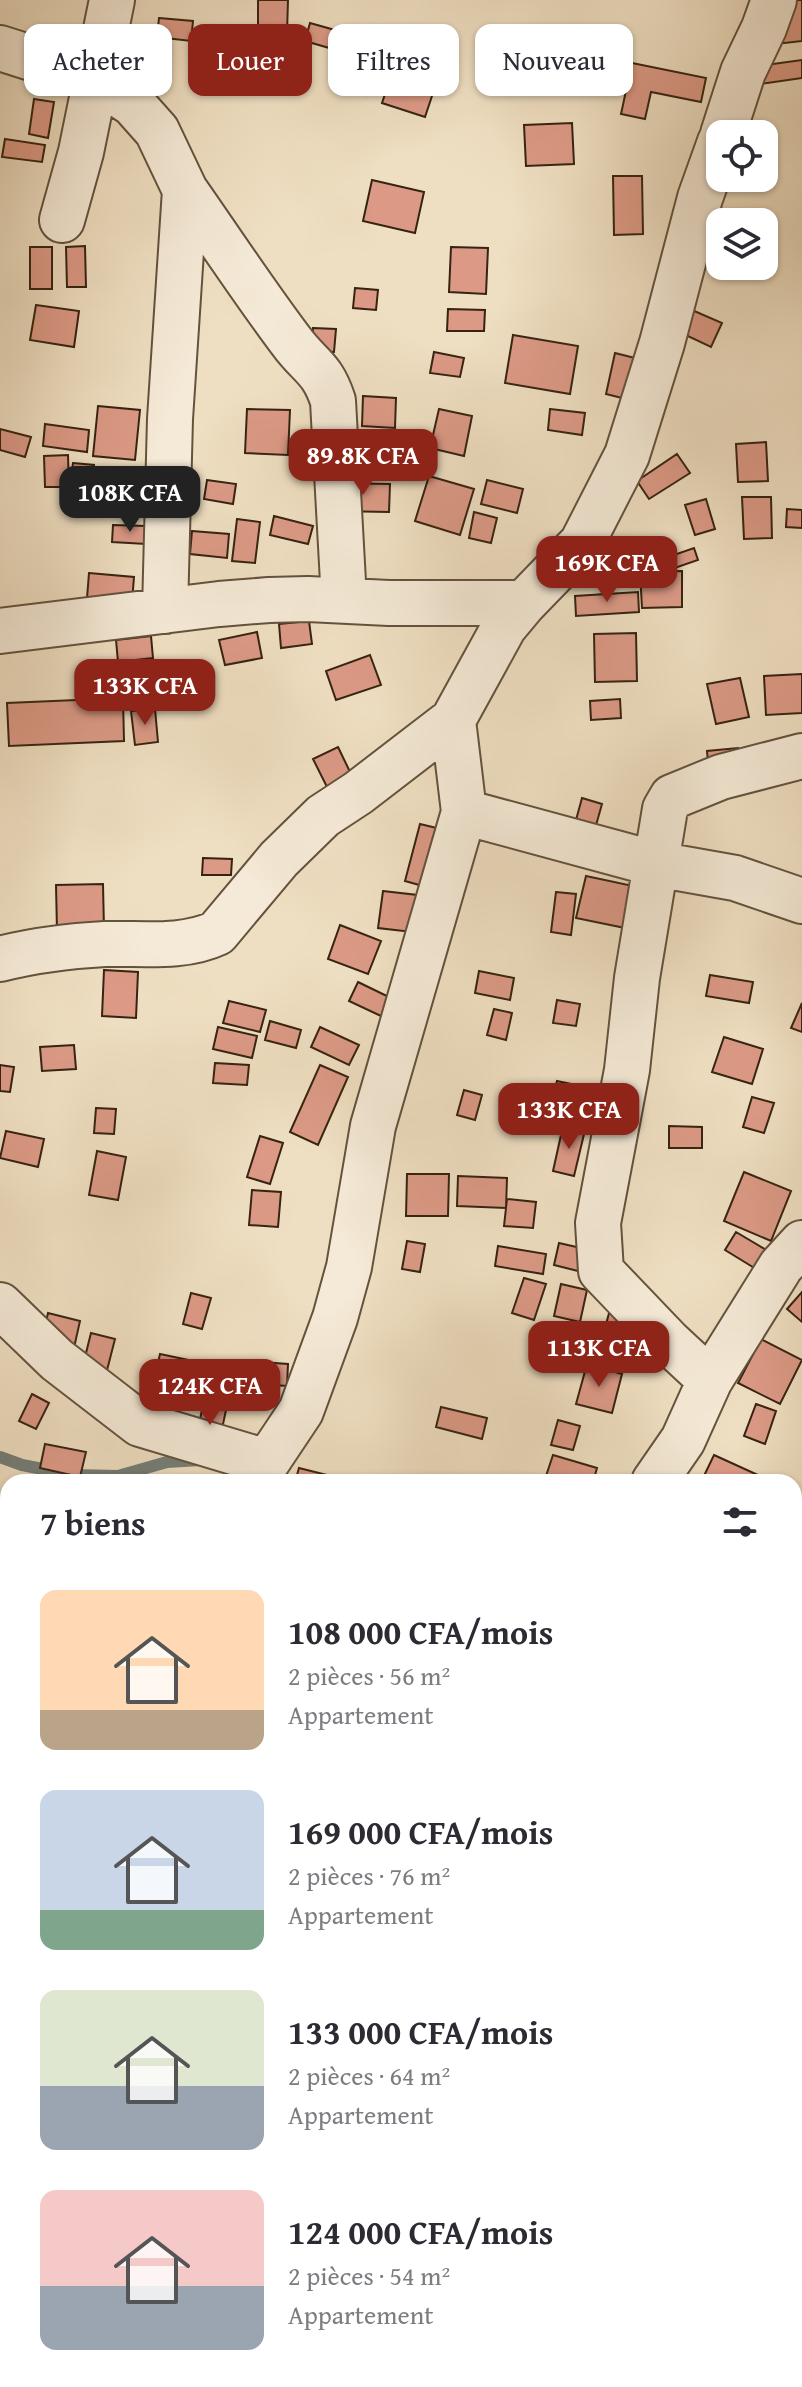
<!DOCTYPE html>
<html lang="fr">
<meta charset="utf-8">
<style>
:root{--surface:#fff;--page:#f2f2f3;--text:#2b2b33;--muted:#7c7c81;--accent:#8f2418}
body{margin:0;font-family:"Gentium Book Plus",serif;background:var(--page);color:var(--text);height:100vh;display:flex;flex-direction:column;font-size:30px;white-space:nowrap}
*{box-sizing:border-box;margin:0}
p{font-size:26px;color:var(--muted)}
.icon{flex:none;width:44px;height:44px;fill:none;stroke:currentColor;stroke-width:2;stroke-linecap:round;stroke-linejoin:round}
.map{position:relative;flex:1;overflow:hidden}
.panel{position:absolute;left:0px;top:1474px;width:802px;height:914px;display:flex;flex-direction:column;background:var(--surface);border-radius:24px 24px 0 0;box-shadow:0 2px 6px #0004}
.panel>*{flex:none}
.banner{position:absolute;left:24px;top:24px;width:754px;height:72px;display:flex;gap:16px}
.controls{position:absolute;left:706px;top:120px;display:grid;gap:16px}
.controls a{display:grid;place-items:center;width:72px;height:72px;border-radius:16px;background:var(--surface);box-shadow:0 2px 6px #0004;font-size:40px}
.price{position:absolute;translate:-50% -68px;padding:0 18px;border-radius:16px;background:var(--accent);color:#fff;font-size:26px;line-height:52px;filter:drop-shadow(0 2px 4px #0008)}
.price::after{content:'';position:absolute;left:50%;top:48px;width:24px;height:18px;margin-left:-12px;background:inherit;clip-path:polygon(0 0,100% 0,50% 100%)}
.price.on{background:#222;color:#fff}
ul{padding:0;list-style:none}
li{display:flex;align-items:center;gap:24px;height:200px;padding:0 40px}
li span{display:grid;place-items:center;flex:none;width:224px;height:160px;border-radius:16px;color:#555}
li>.icon{margin-inline-start:auto}
span .icon{width:96px;height:96px;fill:#fffc;stroke-width:1}
li b{font-size:34px}
h2{display:flex;justify-content:space-between;align-items:center;height:96px;padding:0 40px;font-size:34px}
.pill{padding:0 28px;border-radius:16px;background:var(--surface);box-shadow:0 2px 6px #0004;font-size:28px;line-height:72px}
.pill.on{background:var(--accent);color:#fff}
.map>svg:first-child{display:block}
</style>
<div class="map">
<svg width="802" height="2387" viewBox="0 0 802 2387">
<rect width="100%" height="100%" fill="#efdfc2"/>
<filter id="stains"><feTurbulence type="fractalNoise" baseFrequency=".0025" numOctaves="4"/><feColorMatrix values="0 0 0 0 .2 0 0 0 0 .09 0 0 0 0 .02 0 0 0 .5 -.17"/></filter>
<radialGradient id="worn" r=".72"><stop offset=".6" stop-color="#630" stop-opacity="0"/><stop offset="1" stop-color="#630" stop-opacity=".3"/></radialGradient>
<g fill="none" stroke-linecap="round" stroke-linejoin="round">
<path stroke="#747e78" stroke-width="12" d="M0 1457 22 1465 74 1475 118 1476 167 1462 200 1460
M794 1591 802 1592"/>
</g>
<path fill="#dc9a86" stroke="#362311" stroke-width="2" d="M258 0H288L287 33H258Z
M771 0H802V41L776 44Z
M159 18 193 21 191 41 157 37Z
M310 23 342 32 336 50 305 41Z
M392 48 438 56 434 77 388 69Z
M261 51 288 53 287 80 260 78Z
M346 55 375 63 365 95 337 87Z
M802 60V78L754 85 752 67Z
M632 63 706 78 701 102 651 92 645 119 621 114Z
M392 73 435 87 425 117 382 103Z
M34 99 54 102 48 138 29 134Z
M572 123 574 164 526 166 524 125Z
M5 139 45 145 42 162 2 157Z
M613 176H642L643 234 614 235Z
M372 180 424 192 415 233 363 221Z
M85 246 86 287H67L66 247Z
M30 247H52V289H30Z
M451 247 488 248 486 294 449 292Z
M764 250 776 254 769 275 740 266H764Z
M355 288 378 290 376 310 353 308Z
M36 305 79 311 74 347 30 340Z
M685 307 722 323 711 347 675 330Z
M448 309 485 310 484 331H447Z
M313 328 336 329 334 352 311 351Z
M513 335 578 346 570 394 505 383Z
M434 352 464 358 460 377 430 373Z
M615 353 635 358 626 399 606 394Z
M363 396 396 398 395 428 362 426Z
M98 406 140 410 135 460 93 456Z
M247 409 290 410 288 455 245 453Z
M439 409 472 416 464 456 430 448Z
M550 409 585 413 582 435 548 430Z
M45 424 89 430 87 452 43 446Z
M0 429 31 437 25 457 0 450Z
M399 433 429 444 420 470 390 460Z
M766 442 768 481 738 482 736 444Z
M677 454 690 473 649 499 637 481Z
M68 455 69 487H45L44 456Z
M73 463 94 465 90 498 69 496Z
M429 476 474 489 460 535 415 521Z
M207 480 236 484 233 504 204 499Z
M487 480 523 489 517 513 481 504Z
M336 483 390 484 389 512 336 511Z
M742 497H771L772 538 744 539Z
M706 499 715 529 695 535 685 505Z
M787 509 802 510V528L786 527Z
M474 512 497 518 491 543 469 538Z
M274 516 313 526 308 544 270 535Z
M237 519 260 522 255 563 232 561Z
M113 525 147 526 146 544 112 542Z
M192 531 229 534 227 558 190 554Z
M694 548 698 560 669 570 665 558Z
M682 571V607L642 608 640 572Z
M89 573 134 577 132 602 87 598Z
M638 592 639 612 576 616 575 596Z
M309 621 312 644 281 648 279 624Z
M257 632 262 658 225 665 219 640Z
M636 633 637 681 595 682 594 634Z
M151 636 153 658 118 662 116 640Z
M370 655 381 685 336 700 326 671Z
M802 674V713L766 715 764 676Z
M740 678 749 717 716 724 707 684Z
M123 698 124 741 9 746 7 703Z
M620 699 621 718 591 720 590 701Z
M155 709 158 742 135 745 131 711Z
M338 747 352 776 327 787 313 759Z
M738 748 740 769 709 772 707 751Z
M582 798 602 804 593 836 573 831Z
M420 824 445 830 430 888 405 881Z
M203 858 232 859 231 875H202Z
M586 876 633 886 625 928 576 918Z
M103 884 104 930 57 931 56 885Z
M383 891 426 896 421 933 378 928Z
M556 892 576 894 571 935 551 932Z
M340 925 381 941 368 974 328 959Z
M104 970 138 972 136 1018 102 1016Z
M479 971 514 978 510 1000 475 993Z
M710 975 753 982 749 1003 706 996Z
M358 982 393 999 383 1017 349 1001Z
M557 1000 580 1004 576 1026 553 1023Z
M229 1001 266 1010 260 1032 223 1023Z
M802 1003V1032L791 1028Z
M494 1009 512 1013 506 1040 487 1035Z
M270 1021 301 1030 296 1048 265 1040Z
M218 1027 257 1036 252 1058 213 1049Z
M320 1027 359 1045 349 1065 311 1047Z
M724 1037 763 1049 752 1084 712 1072Z
M74 1045 76 1069 42 1071 40 1047Z
M215 1063 249 1065 247 1085 213 1083Z
M0 1065 14 1067 10 1092 0 1091Z
M320 1065 348 1077 318 1145 290 1132Z
M557 1081 581 1086 573 1114 550 1108Z
M464 1090 482 1095 475 1120 457 1115Z
M752 1097 774 1103 764 1133 743 1127Z
M96 1108 116 1109 114 1134 94 1133Z
M563 1126 585 1130 574 1176 553 1171Z
M669 1126 702 1127V1148H669Z
M6 1131 44 1139 38 1167 0 1158Z
M260 1136 283 1143 270 1184 247 1177Z
M97 1151 126 1157 118 1200 89 1195Z
M744 1172 791 1191 771 1241 724 1221Z
M407 1174H449L448 1216H406Z
M458 1176 507 1178 506 1208 457 1206Z
M252 1190 281 1192 278 1227 249 1225Z
M507 1199 536 1202 533 1228 504 1226Z
M736 1232 768 1251 756 1269 725 1250Z
M407 1241 425 1244 420 1272 402 1269Z
M559 1243 603 1253 598 1276 554 1265Z
M498 1246 546 1254 543 1274 495 1266Z
M524 1278 546 1284 534 1320 512 1313Z
M561 1284 587 1290 580 1322 554 1316Z
M802 1292V1322L787 1309Z
M191 1293 211 1298 202 1329 183 1324Z
M612 1302 636 1308 625 1349 601 1343Z
M48 1313 80 1321 71 1361 39 1354Z
M91 1333 115 1339 105 1378 81 1373Z
M761 1339 802 1360 780 1404 738 1383Z
M160 1354 203 1363 198 1386 155 1377Z
M260 1362 288 1364 287 1386 259 1384Z
M587 1364 622 1374 612 1413 576 1404Z
M207 1372 239 1380 233 1400 202 1392Z
M32 1394 49 1403 36 1429 19 1421Z
M756 1404 776 1411 765 1444 744 1436Z
M203 1405 226 1410 218 1448 195 1444Z
M441 1407 487 1418 482 1439 436 1427Z
M558 1420 580 1426 573 1450 551 1445Z
M45 1444 86 1452 80 1477 40 1468Z
M553 1455 597 1468 593 1482H565L546 1476Z
M714 1455 758 1475 755 1482H701Z
M299 1468 335 1477 334 1482H295Z
M0 1960H8V2007H0Z
M0 2021H8V2065L0 2064Z
M0 2197H8V2226H0Z
M235 2380H286L285 2386Z
M300 2380H346L343 2387H298Z
M429 2380H474L482 2381 481 2387H428Z
M70 2381 94 2384V2387H69Z"/>
<g fill="none" stroke-linecap="round" stroke-linejoin="round">
<g stroke="#64523d" stroke-width="48">
<path id="minor" d="M0 48 94 78 133 104 157 131 185 190 170 419 165 611
M723 134 743 72 764 28 774 0
M185 190C220 240 254 292 291 341 310 367 322 367 333 401L344 600
M62 220 81 152 112 0
M0 631 219 604 269 600 308 599 389 603H524
M464 812 656 864 735 878 802 901
M0 959C35 950 69 946 105 944 142 943 183 949 217 933L279 859 323 816 358 793 453 720 504 627 524 603 582 543 627 455 662 343 700 198 720 142
M0 1305 57 1360 140 1424 267 1462
M710 1380 668 1341 601 1271 598 1223 627 1070 637 978 665 809 672 797 721 777 802 756
M252 1482 267 1462 301 1411 335 1318 349 1267 373 1126 464 812 453 720
M654 1482 683 1440 710 1380 781 1266 802 1243
M794 1626 802 1624
M0 1808 8 1796
M794 1967 802 1972
M794 2073 802 2076
M0 2129 8 2128
M794 2353 802 2302
M22 2387 25 2380
M369 2387 372 2380
M504 2387 506 2380"/>
</g>
<use href="#minor" stroke="#f5ead7" stroke-width="44"/>
</g>
<rect width="100%" height="100%" filter="url(#stains)"/>
<rect width="100%" height="100%" fill="url(#worn)"/>
</svg>
<div class="controls">
<a><svg class="icon" aria-label="locate" viewBox="0 0 24 24"><circle cx="12" cy="12" r="6"/><path d="M12 2v4M12 18v4M2 12h4M18 12h4"/></svg></a>
<a><svg class="icon" aria-label="layers" viewBox="0 0 24 24"><path d="M12 4l9 5-9 5-9-5zM3 14l9 5 9-5"/></svg></a>
</div>
<b class="price" style="left:363px;top:497px">89.8K CFA</b>
<b class="price on" style="left:130px;top:534px">108K CFA</b>
<b class="price" style="left:607px;top:604px">169K CFA</b>
<b class="price" style="left:145px;top:727px">133K CFA</b>
<b class="price" style="left:569px;top:1151px">133K CFA</b>
<b class="price" style="left:599px;top:1389px">113K CFA</b>
<b class="price" style="left:210px;top:1427px">124K CFA</b>
<div class="banner">
<a class="pill">Acheter</a>
<a class="pill on">Louer</a>
<a class="pill">Filtres</a>
<a class="pill">Nouveau</a>
</div>
<section class="panel">
<h2>7 biens<svg class="icon" aria-label="filters" viewBox="0 0 24 24"><path d="M4 7h16M4 17h16"/><circle cx="9" cy="7" r="2"/><circle cx="15" cy="17" r="2"/></svg></h2>
<ul>
<li><span style="background:linear-gradient(#ffd9b3 75%,#b9a48a 0)"><svg class="icon" aria-label="home" viewBox="0 0 24 24"><path d="M3 11l9-7 9 7M6 9v11h12V9"/></svg></span><div><b>108 000 CFA/mois</b><p>2 pièces · 56 m²</p><p>Appartement</p></div></li>
<li><span style="background:linear-gradient(#c9d6e8 75%,#7fa58c 0)"><svg class="icon" aria-label="home" viewBox="0 0 24 24"><path d="M3 11l9-7 9 7M6 9v11h12V9"/></svg></span><div><b>169 000 CFA/mois</b><p>2 pièces · 76 m²</p><p>Appartement</p></div></li>
<li><span style="background:linear-gradient(#dfe7d0 60%,#9aa5b1 0)"><svg class="icon" aria-label="home" viewBox="0 0 24 24"><path d="M3 11l9-7 9 7M6 9v11h12V9"/></svg></span><div><b>133 000 CFA/mois</b><p>2 pièces · 64 m²</p><p>Appartement</p></div></li>
<li><span style="background:linear-gradient(#f6c9c9 60%,#9aa5b1 0)"><svg class="icon" aria-label="home" viewBox="0 0 24 24"><path d="M3 11l9-7 9 7M6 9v11h12V9"/></svg></span><div><b>124 000 CFA/mois</b><p>2 pièces · 54 m²</p><p>Appartement</p></div></li>
</ul>
</section>
</div>
